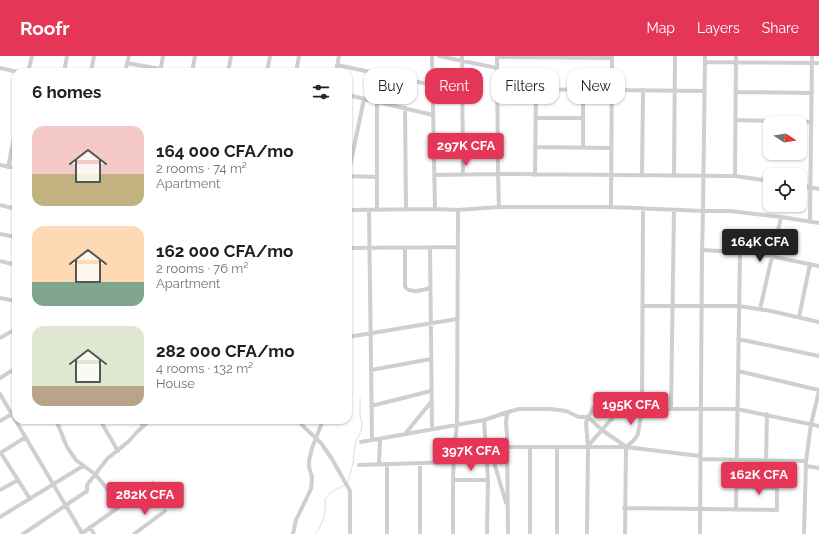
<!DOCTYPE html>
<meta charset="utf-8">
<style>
:root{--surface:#fff;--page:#f2f2f2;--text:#202124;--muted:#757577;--accent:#e63658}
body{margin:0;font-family:Raleway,sans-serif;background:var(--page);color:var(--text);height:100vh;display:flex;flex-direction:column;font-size:15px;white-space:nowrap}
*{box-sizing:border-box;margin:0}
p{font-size:13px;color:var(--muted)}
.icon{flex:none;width:22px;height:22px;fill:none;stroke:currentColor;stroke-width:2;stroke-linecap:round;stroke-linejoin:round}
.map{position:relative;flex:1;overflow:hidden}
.drawer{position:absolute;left:12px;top:12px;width:340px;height:356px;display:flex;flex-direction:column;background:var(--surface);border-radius:12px;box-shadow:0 1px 3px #0004}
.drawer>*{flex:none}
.guide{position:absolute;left:364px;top:12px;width:380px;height:36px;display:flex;gap:8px}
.needle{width:26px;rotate:102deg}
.tools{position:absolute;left:763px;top:60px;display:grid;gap:8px}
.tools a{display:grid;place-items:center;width:44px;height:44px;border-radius:8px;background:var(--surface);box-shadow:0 1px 3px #0004;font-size:20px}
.price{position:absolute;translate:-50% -34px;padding:0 9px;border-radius:4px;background:var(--accent);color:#fff;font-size:13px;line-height:26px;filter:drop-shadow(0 1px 2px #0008)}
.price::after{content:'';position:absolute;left:50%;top:24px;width:12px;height:9px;margin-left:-6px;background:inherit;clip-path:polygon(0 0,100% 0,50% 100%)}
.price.selected{background:#222;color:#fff}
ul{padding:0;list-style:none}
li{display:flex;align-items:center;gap:12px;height:100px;padding:0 20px}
li span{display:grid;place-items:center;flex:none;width:112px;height:80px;border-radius:12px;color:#555}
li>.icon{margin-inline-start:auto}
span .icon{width:48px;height:48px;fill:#fffc;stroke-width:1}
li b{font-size:17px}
h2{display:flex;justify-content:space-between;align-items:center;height:48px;padding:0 20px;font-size:17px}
.chip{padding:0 14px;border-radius:12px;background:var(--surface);box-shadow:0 1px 3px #0004;font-size:14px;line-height:36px}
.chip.selected{background:var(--accent);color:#fff}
header{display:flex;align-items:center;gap:24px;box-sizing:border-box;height:56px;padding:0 20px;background:var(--accent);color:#fff}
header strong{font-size:19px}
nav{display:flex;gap:22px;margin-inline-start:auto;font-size:14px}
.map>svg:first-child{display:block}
</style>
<header>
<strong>Roofr</strong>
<nav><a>Map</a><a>Layers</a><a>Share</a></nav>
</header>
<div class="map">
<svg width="819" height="478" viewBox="0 0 819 478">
<rect width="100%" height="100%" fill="#fff"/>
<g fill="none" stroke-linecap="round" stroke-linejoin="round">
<path stroke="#cae3eb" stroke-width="1" d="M348 427 353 407 354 396 356 385 361 375 362 368 360 359V342
M315 478C321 471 324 463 325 454 326 451 325 448 325 444 328 436 338 432 345 429"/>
<path stroke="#cfcfcf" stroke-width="4" d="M432 0 435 153
M439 0 497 12
M462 0 463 119
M497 0 498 118 499 151
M497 1 612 2
M705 6 819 7
M127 7 177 16
M337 9 433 29
M0 12 18 16
M28 16 32 0
M64 16 67 0
M91 16 94 0
M125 16 129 0
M160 16 163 0
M192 16 195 0
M228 16 231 0
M267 16 270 0
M296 16 299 0
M336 16 339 0
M498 33 705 35
M736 36 812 37
M348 39 433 59
M377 46V153
M405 52 406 153
M536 62H583
M735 64 811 66
M536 91 611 92
M583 92V34
M0 109 16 112
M8 111 16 73
M434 119 498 118 735 120 770 125
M535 119 536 33
M348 120 364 43
M348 120 377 121
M642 120 643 34
M674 120 675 0
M735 120 736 0
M800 129 819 133
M0 149 16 153
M611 151 612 0
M348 154 435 153 458 154 499 151H611L703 155H730L781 161 819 167
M369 154 372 384
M810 165 812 0
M0 178 16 181
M430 191 432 373
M348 192 457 191
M405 192V231C411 238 422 234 430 232
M702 194 755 197 819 210
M0 205 16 209
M0 242 16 245
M643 250H739L771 255 819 266
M760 253 781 161
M799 261 810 208
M348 281 457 263
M0 282 16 273
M738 283 819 300
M371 314 431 303
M738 315 819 334
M0 322 16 312
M0 338 82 477
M371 350 431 335
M671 353 674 154
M56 364 67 391 76 404 96 419 121 450
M100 364 118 395
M139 364 143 370
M298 364 303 370 321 387 332 403 350 435V478
M484 364 488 424 487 478
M0 365 12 358
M405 378 431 346
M361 386 484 364 508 356 519 353H551L566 355 579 361H588L591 357 593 352 597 349 621 352 642 353H737L819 370
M486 389 491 396 506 447
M588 390 621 352
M508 391H626L700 400
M530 391V478
M557 391V478
M0 397 26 381
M1 397 30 443
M700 403 806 405
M766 404 767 358
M359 409 454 406
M379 409 380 383
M806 410 819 412
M454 424H488
M0 434 18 424
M624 452 777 454V433L776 432 736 431
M736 453 740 196
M0 461 83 410
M90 471 94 478
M23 478 87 435V429L107 403 129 385 137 376 150 364
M81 478 153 427
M134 478 165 455
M293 478 296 464 311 433 312 421 309 411V405L312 392 323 364
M387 478V408
M420 478V407
M453 478C453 442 452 404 457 369L458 154
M508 478 507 378C506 369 505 364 508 356
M587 478 588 390 586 367 588 361 602 374 625 390
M625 478 626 391 634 384 638 378 642 353 643 152
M700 478 702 194 703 155 705 0
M804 478 806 405 811 368 819 335"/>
</g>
</svg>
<div class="tools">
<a><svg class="needle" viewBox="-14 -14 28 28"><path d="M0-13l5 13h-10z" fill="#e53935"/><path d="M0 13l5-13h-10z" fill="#757577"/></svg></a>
<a><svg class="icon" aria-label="locate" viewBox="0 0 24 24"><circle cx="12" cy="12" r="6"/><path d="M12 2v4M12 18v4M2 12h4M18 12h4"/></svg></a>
</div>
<b class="price" style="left:466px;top:111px">297K CFA</b>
<b class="price selected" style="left:760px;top:207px">164K CFA</b>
<b class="price" style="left:631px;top:370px">195K CFA</b>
<b class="price" style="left:471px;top:416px">397K CFA</b>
<b class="price" style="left:759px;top:440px">162K CFA</b>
<b class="price" style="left:145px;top:460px">282K CFA</b>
<div class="guide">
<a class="chip">Buy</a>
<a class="chip selected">Rent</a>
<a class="chip">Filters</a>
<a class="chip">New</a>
</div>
<section class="drawer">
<h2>6 homes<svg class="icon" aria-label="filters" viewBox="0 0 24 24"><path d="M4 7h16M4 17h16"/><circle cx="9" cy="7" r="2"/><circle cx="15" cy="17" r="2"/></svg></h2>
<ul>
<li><span style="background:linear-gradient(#f6c9c9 60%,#c2b280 0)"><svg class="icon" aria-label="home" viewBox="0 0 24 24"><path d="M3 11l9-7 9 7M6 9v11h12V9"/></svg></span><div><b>164 000 CFA/mo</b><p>2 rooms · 74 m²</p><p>Apartment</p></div></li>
<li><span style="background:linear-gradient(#ffd9b3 70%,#7fa58c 0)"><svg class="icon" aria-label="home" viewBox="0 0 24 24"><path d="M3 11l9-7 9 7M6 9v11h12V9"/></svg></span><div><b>162 000 CFA/mo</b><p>2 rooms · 76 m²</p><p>Apartment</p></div></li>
<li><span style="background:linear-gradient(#dfe7d0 75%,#b9a48a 0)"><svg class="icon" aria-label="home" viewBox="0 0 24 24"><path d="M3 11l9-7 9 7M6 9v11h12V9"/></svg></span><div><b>282 000 CFA/mo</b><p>4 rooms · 132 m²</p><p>House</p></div></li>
</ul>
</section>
</div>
